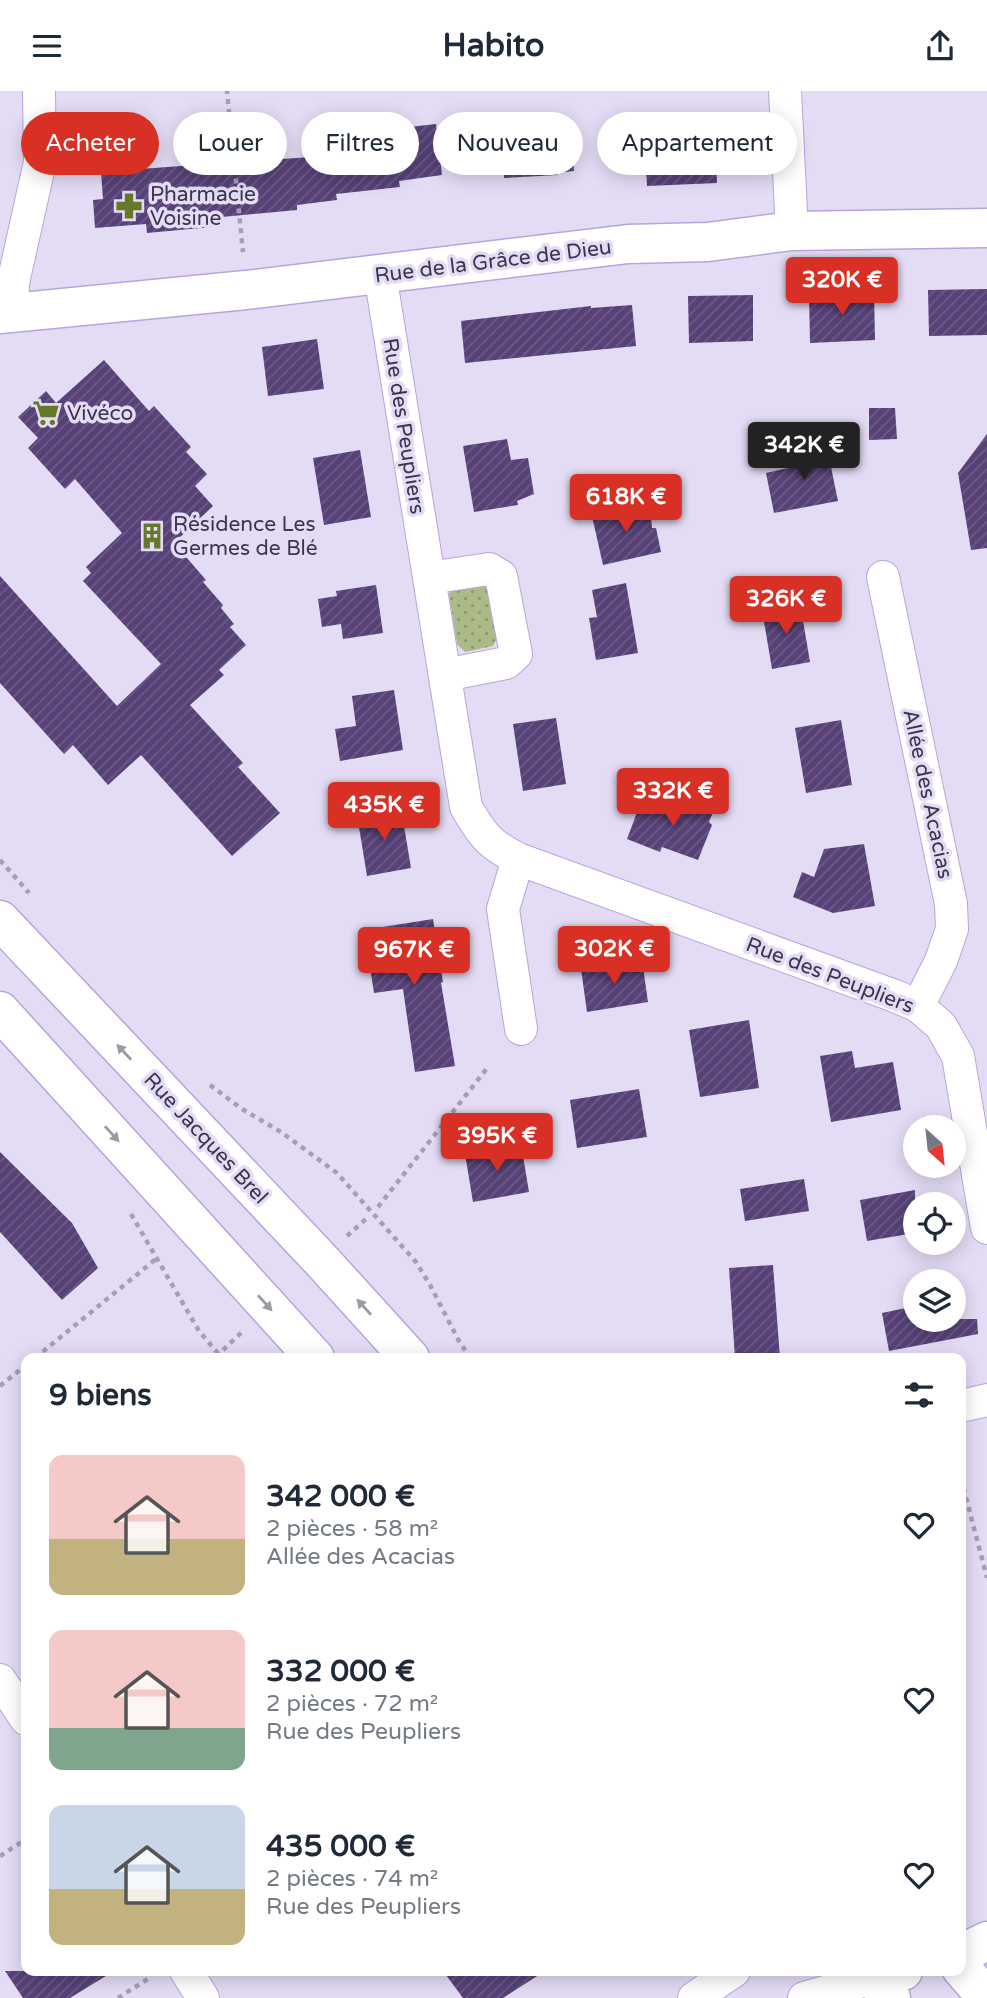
<!DOCTYPE html>
<html lang="fr">
<meta charset="utf-8">
<style>
:root{--surface:#fff;--page:#f6f6f7;--text:#1f2937;--muted:#747a83;--accent:#d93025}
body{margin:0;font-family:"Varela Round",sans-serif;background:var(--page);color:var(--text);height:100vh;display:flex;flex-direction:column;font-size:26px;white-space:nowrap}
*{box-sizing:border-box;margin:0}
p{font-size:23px;color:var(--muted)}
.icon{flex:none;width:38px;height:38px;fill:none;stroke:currentColor;stroke-width:2;stroke-linecap:round;stroke-linejoin:round}
.map{position:relative;flex:1;overflow:hidden}
.panel{position:absolute;left:21px;top:1262px;width:945px;height:623px;display:flex;flex-direction:column;background:var(--surface);border-radius:14px;box-shadow:0 4px 18px #0003}
.panel>*{flex:none}
.guide{position:absolute;left:21px;top:21px;width:945px;height:63px;display:flex;gap:14px}
.needle{width:46px;rotate:153deg}
.fabs{position:absolute;left:903px;top:1024px;display:grid;gap:14px}
.fabs a{display:grid;place-items:center;width:63px;height:63px;border-radius:50%;background:var(--surface);box-shadow:0 4px 18px #0003;font-size:35px}
.price{position:absolute;translate:-50% -60px;padding:0 16px;border-radius:7px;background:var(--accent);color:#fff;font-size:23px;line-height:46px;filter:drop-shadow(0 2px 4px #0008)}
.price::after{content:'';position:absolute;left:50%;top:42px;width:21px;height:16px;margin-left:-10px;background:inherit;clip-path:polygon(0 0,100% 0,50% 100%)}
.price.selected{background:#222;color:#fff}
ul{padding:0;list-style:none}
li{display:flex;align-items:center;gap:21px;height:175px;padding:0 28px}
li span{display:grid;place-items:center;flex:none;width:196px;height:140px;border-radius:14px;color:#555}
li>.icon{margin-inline-start:auto}
span .icon{width:84px;height:84px;fill:#fffc;stroke-width:1}
li b{font-size:30px}
h2{display:flex;justify-content:space-between;align-items:center;height:84px;padding:0 28px;font-size:30px}
.tag{padding:0 24px;border-radius:32px;background:var(--surface);box-shadow:0 4px 18px #0003;font-size:24px;line-height:63px}
.tag.selected{background:var(--accent);color:#fff}
header{display:flex;justify-content:space-between;align-items:center;height:91px;padding:0 28px;background:var(--surface);font-size:32px;font-weight:700}
.map>svg:first-child{display:block}
</style>
<header><svg class="icon" aria-label="menu" viewBox="0 0 24 24"><path d="M4 6h16M4 12h16M4 18h16"/></svg>Habito<svg class="icon" aria-label="share" viewBox="0 0 24 24"><path d="M12 15V3M7 8l5-5 5 5M5 13v7h14v-7"/></svg></header>
<div class="map">
<svg width="987" height="1907" viewBox="0 0 987 1907">
<defs>
<pattern id="grass-dots" width="8" height="8" patternUnits="userSpaceOnUse" patternTransform="scale(1.75)"><rect width="8" height="8" fill="#abba86"/><path d="M2 2h.1M6 6h.1" fill="none" stroke="#8c9870" stroke-width="1.8" stroke-linecap="round"/></pattern>
<pattern id="building-hatch" width="6" height="6" patternUnits="userSpaceOnUse" patternTransform="scale(1.75)"><rect width="6" height="6" fill="#574177"/><path d="M-1 1l2-2M0 6l6-6M5 7l2-2" fill="none" stroke="#6d5b88"/></pattern>
</defs>
<rect width="100%" height="100%" fill="#e4dcf5"/>
<path fill="url(#grass-dots)" d="M479 491 489 499 498 545 493 555 465 561 457 553 449 503 454 495Z"/>
<path fill="url(#building-hatch)" d="M436 33 442 84 399 90 400 96 336 103 337 109 297 114V119L211 127 212 136 147 142 146 133 95 137 93 109 103 108 101 81 207 73V80L267 75 266 69 311 66 310 59 365 52 364 41Z
M715 40 717 92 647 95 644 43Z
M558 46V48L573 47 574 80 557 82 558 84 504 87 502 50Z
M987 198V244L929 245 928 199Z
M874 201 875 249 810 252 809 203Z
M753 204V250L689 252 688 205Z
M632 214 636 255 465 272 461 230 591 215V217Z
M317 248 324 298 268 305 262 256Z
M104 269 149 320 154 315 191 356 186 361 207 383 195 395 213 415 174 452 206 489 203 491 223 514 221 517 234 533 230 536 246 554 219 579 224 584 190 614 243 672 238 676 280 722 232 765 141 664 108 694 73 654 64 663 0 592V485L117 615 161 573 83 490 91 482 86 476 122 442 75 388 65 398 28 357 38 347 18 326 46 300 56 312Z
M869 317H895L897 348 869 349Z
M987 343V457L971 459 958 382Z
M507 348 511 369 528 367 534 403 517 410 518 414 474 421 463 355Z
M826 352 838 410 774 422 766 382 801 374 798 358Z
M360 359 371 426 324 434 313 367Z
M650 413 652 437H656L661 461 603 474 592 425Z
M626 492 638 562 596 569 589 527 597 526 592 499Z
M376 494 383 542 343 548 341 533 322 536 318 508 337 505 336 500Z
M800 512 810 571 772 578 762 519Z
M394 599 403 659 340 670 335 638 356 635 352 605Z
M556 627 566 693 523 700 513 633Z
M841 629 852 694 806 702 795 637Z
M689 707 715 716 709 731 712 734 698 769 662 756 660 761 627 748 642 708 682 723Z
M401 717 411 777 367 785 357 724Z
M864 753 875 815 833 822 793 806 802 781 814 786 824 758Z
M433 828 443 891 441 892 455 975 415 981 403 898 374 902 364 839Z
M642 869 648 911 587 921 581 878Z
M749 929 759 997 700 1006 689 939Z
M852 960 855 977 893 971 901 1019 831 1031 820 965Z
M639 998 647 1046 577 1057 570 1009Z
M521 1053 529 1101 473 1111 465 1063Z
M0 1061 72 1132 98 1177 62 1209 0 1141Z
M804 1088 809 1120 745 1130 740 1098Z
M915 1099V1142L867 1150 860 1109Z
M773 1174 780 1267H735L729 1177Z
M915 1215V1228H977L978 1243 889 1260 882 1222Z
M5 1880H114L70 1907H23Z
M443 1880H545L503 1907H463Z"/>
<g fill="none" stroke-linecap="round" stroke-linejoin="round">
<g stroke="#b9a3df" stroke-width="34">
<path id="minor" d="M785 0 792 140
M380 183 466 716C483 745 489 753 518 768L895 905 918 915 941 935 958 965 987 1137
M12 222 13 192 40 71 39 0
M883 486 951 813 952 838 941 870 918 915
M429 487 489 478 501 485 516 563 506 572 445 584
M518 768 503 818 521 938
M961 1315 987 1309
M0 1589 26 1628
M186 1880 203 1907
M694 1907 734 1880
M804 1907 873 1887"/>
</g>
<g stroke="#b9a3df" stroke-width="41">
<path id="tertiary" d="M0 223 246 199 628 153 708 151 792 140 987 137
M961 1863 987 1850
M873 1887 903 1880"/>
</g>
<g stroke="#b9a3df" stroke-width="41">
<path id="primary" d="M0 829 321 1169 410 1267
M0 920 315 1267
M961 1877 987 1907
M866 1880 891 1907"/>
</g>
<path stroke="#a69eb7" stroke-width="4.5" stroke-dasharray="5 5" stroke-linecap="butt" d="M229 0H227L243 161
M0 769 29 802
M210 994 242 1018 281 1041 337 1082 416 1171 430 1194 460 1252 471 1267
M378 1116 488 976
M131 1123 199 1240 222 1267
M347 1145 367 1127
M223 1259 243 1240
M35 1267 156 1168
M0 1295 26 1274
M961 1387 987 1487
M0 1765 26 1748
M118 1907 151 1886"/>
<use href="#minor" stroke="#fff" stroke-width="32"/>
<use href="#tertiary" stroke="#fff" stroke-width="38"/>
<use href="#primary" stroke="#fff" stroke-width="38"/>
</g>
<defs><path id="oneway-solid" d="M-6-.8H1V-3.2L6.5 0L1 3.2V.8H-6Z" transform="scale(1.75)"/></defs>
<g fill="#9e9aa6">
<use href="#oneway-solid" transform="translate(124 961) rotate(-133)"/>
<use href="#oneway-solid" transform="translate(112 1043) rotate(48)"/>
<use href="#oneway-solid" transform="translate(265 1212) rotate(48)"/>
<use href="#oneway-solid" transform="translate(364 1216) rotate(-132)"/>
</g>
<defs>
<g id="pharmacy-bare" transform="scale(2.1)"><path d="M-2-6h4v4h4v4h-4v4h-4v-4h-4v-4h4Z" fill="#667928" stroke="#e4dcf5" stroke-width="2.5" paint-order="stroke"/></g>
<g id="supermarket-bare" transform="scale(2.1)"><path d="M-6-5.5h2.5l.6 2H6L4.5 2H-2.5L-4.4-4H-6ZM-1.5 3.2a1.3 1.3 0 1 0 .1 0ZM3 3.2a1.3 1.3 0 1 0 .1 0Z" fill="#667928" stroke="#e4dcf5" stroke-width="2.5" paint-order="stroke"/></g>
<g id="building-bare" transform="scale(2.1)"><path d="M-4-6H4V6H1V3H-1V6H-4ZM-2.5-4.3h1.7v1.8h-1.7ZM.8-4.3h1.7v1.8H.8ZM-2.5-1h1.7V.8h-1.7ZM.8-1h1.7V.8H.8Z" fill="#667928" stroke="#e4dcf5" stroke-width="2.5" paint-order="stroke"/></g>
</defs>
<g fill-rule="evenodd">
<use href="#pharmacy-bare" x="129" y="115"/>
<use href="#supermarket-bare" x="46" y="322"/>
<use href="#building-bare" x="152" y="445"/>
</g>
<g text-anchor="middle" stroke-width="7" stroke-linejoin="round" paint-order="stroke">
<g font-size="21" fill="#3d344d" stroke="#e4dcf5" text-anchor="start">
<text x="150" y="110">Pharmacie<tspan x="150" dy="24">Voisine</tspan></text>
<text x="67" y="329">Vivéco</text>
<text x="173" y="440">Résidence Les<tspan x="173" dy="24">Germes de Blé</tspan></text>
</g>
<g font-size="21" fill="#3d344d" stroke="#e4dcf5">
<text transform="translate(493 170) rotate(-7)" y="7">Rue de la Grâce de Dieu</text>
<text transform="translate(404 335) rotate(81)" y="7">Rue des Peupliers</text>
<text transform="translate(928 703) rotate(78)" y="7">Allée des Acacias</text>
<text transform="translate(830 884) rotate(21)" y="7">Rue des Peupliers</text>
<text transform="translate(206 1047) rotate(47)" y="7">Rue Jacques Brel</text>
</g>
</g>
</svg>
<div class="fabs">
<a><svg class="needle" viewBox="-14 -14 28 28"><path d="M0-13l5 13h-10z" fill="#e53935"/><path d="M0 13l5-13h-10z" fill="#747a83"/></svg></a>
<a><svg class="icon" aria-label="locate" viewBox="0 0 24 24"><circle cx="12" cy="12" r="6"/><path d="M12 2v4M12 18v4M2 12h4M18 12h4"/></svg></a>
<a><svg class="icon" aria-label="layers" viewBox="0 0 24 24"><path d="M12 4l9 5-9 5-9-5zM3 14l9 5 9-5"/></svg></a>
</div>
<b class="price" style="left:842px;top:226px">320K €</b>
<b class="price selected" style="left:804px;top:391px">342K €</b>
<b class="price" style="left:626px;top:443px">618K €</b>
<b class="price" style="left:786px;top:545px">326K €</b>
<b class="price" style="left:673px;top:737px">332K €</b>
<b class="price" style="left:384px;top:751px">435K €</b>
<b class="price" style="left:614px;top:895px">302K €</b>
<b class="price" style="left:414px;top:896px">967K €</b>
<b class="price" style="left:497px;top:1082px">395K €</b>
<div class="guide">
<a class="tag selected">Acheter</a>
<a class="tag">Louer</a>
<a class="tag">Filtres</a>
<a class="tag">Nouveau</a>
<a class="tag">Appartement</a>
</div>
<section class="panel">
<h2>9 biens<svg class="icon" aria-label="filters" viewBox="0 0 24 24"><path d="M4 7h16M4 17h16"/><circle cx="9" cy="7" r="2"/><circle cx="15" cy="17" r="2"/></svg></h2>
<ul>
<li><span style="background:linear-gradient(#f6c9c9 60%,#c2b280 0)"><svg class="icon" aria-label="home" viewBox="0 0 24 24"><path d="M3 11l9-7 9 7M6 9v11h12V9"/></svg></span><div><b>342 000 €</b><p>2 pièces · 58 m²</p><p>Allée des Acacias</p></div><svg class="icon" aria-label="heart" viewBox="0 0 24 24"><path d="M12 20l-8-8c-3-5 5-10 8-4 3-6 11-1 8 4z"/></svg></li>
<li><span style="background:linear-gradient(#f6c9c9 70%,#7fa58c 0)"><svg class="icon" aria-label="home" viewBox="0 0 24 24"><path d="M3 11l9-7 9 7M6 9v11h12V9"/></svg></span><div><b>332 000 €</b><p>2 pièces · 72 m²</p><p>Rue des Peupliers</p></div><svg class="icon" aria-label="heart" viewBox="0 0 24 24"><path d="M12 20l-8-8c-3-5 5-10 8-4 3-6 11-1 8 4z"/></svg></li>
<li><span style="background:linear-gradient(#c9d6e8 60%,#c2b280 0)"><svg class="icon" aria-label="home" viewBox="0 0 24 24"><path d="M3 11l9-7 9 7M6 9v11h12V9"/></svg></span><div><b>435 000 €</b><p>2 pièces · 74 m²</p><p>Rue des Peupliers</p></div><svg class="icon" aria-label="heart" viewBox="0 0 24 24"><path d="M12 20l-8-8c-3-5 5-10 8-4 3-6 11-1 8 4z"/></svg></li>
</ul>
</section>
</div>
